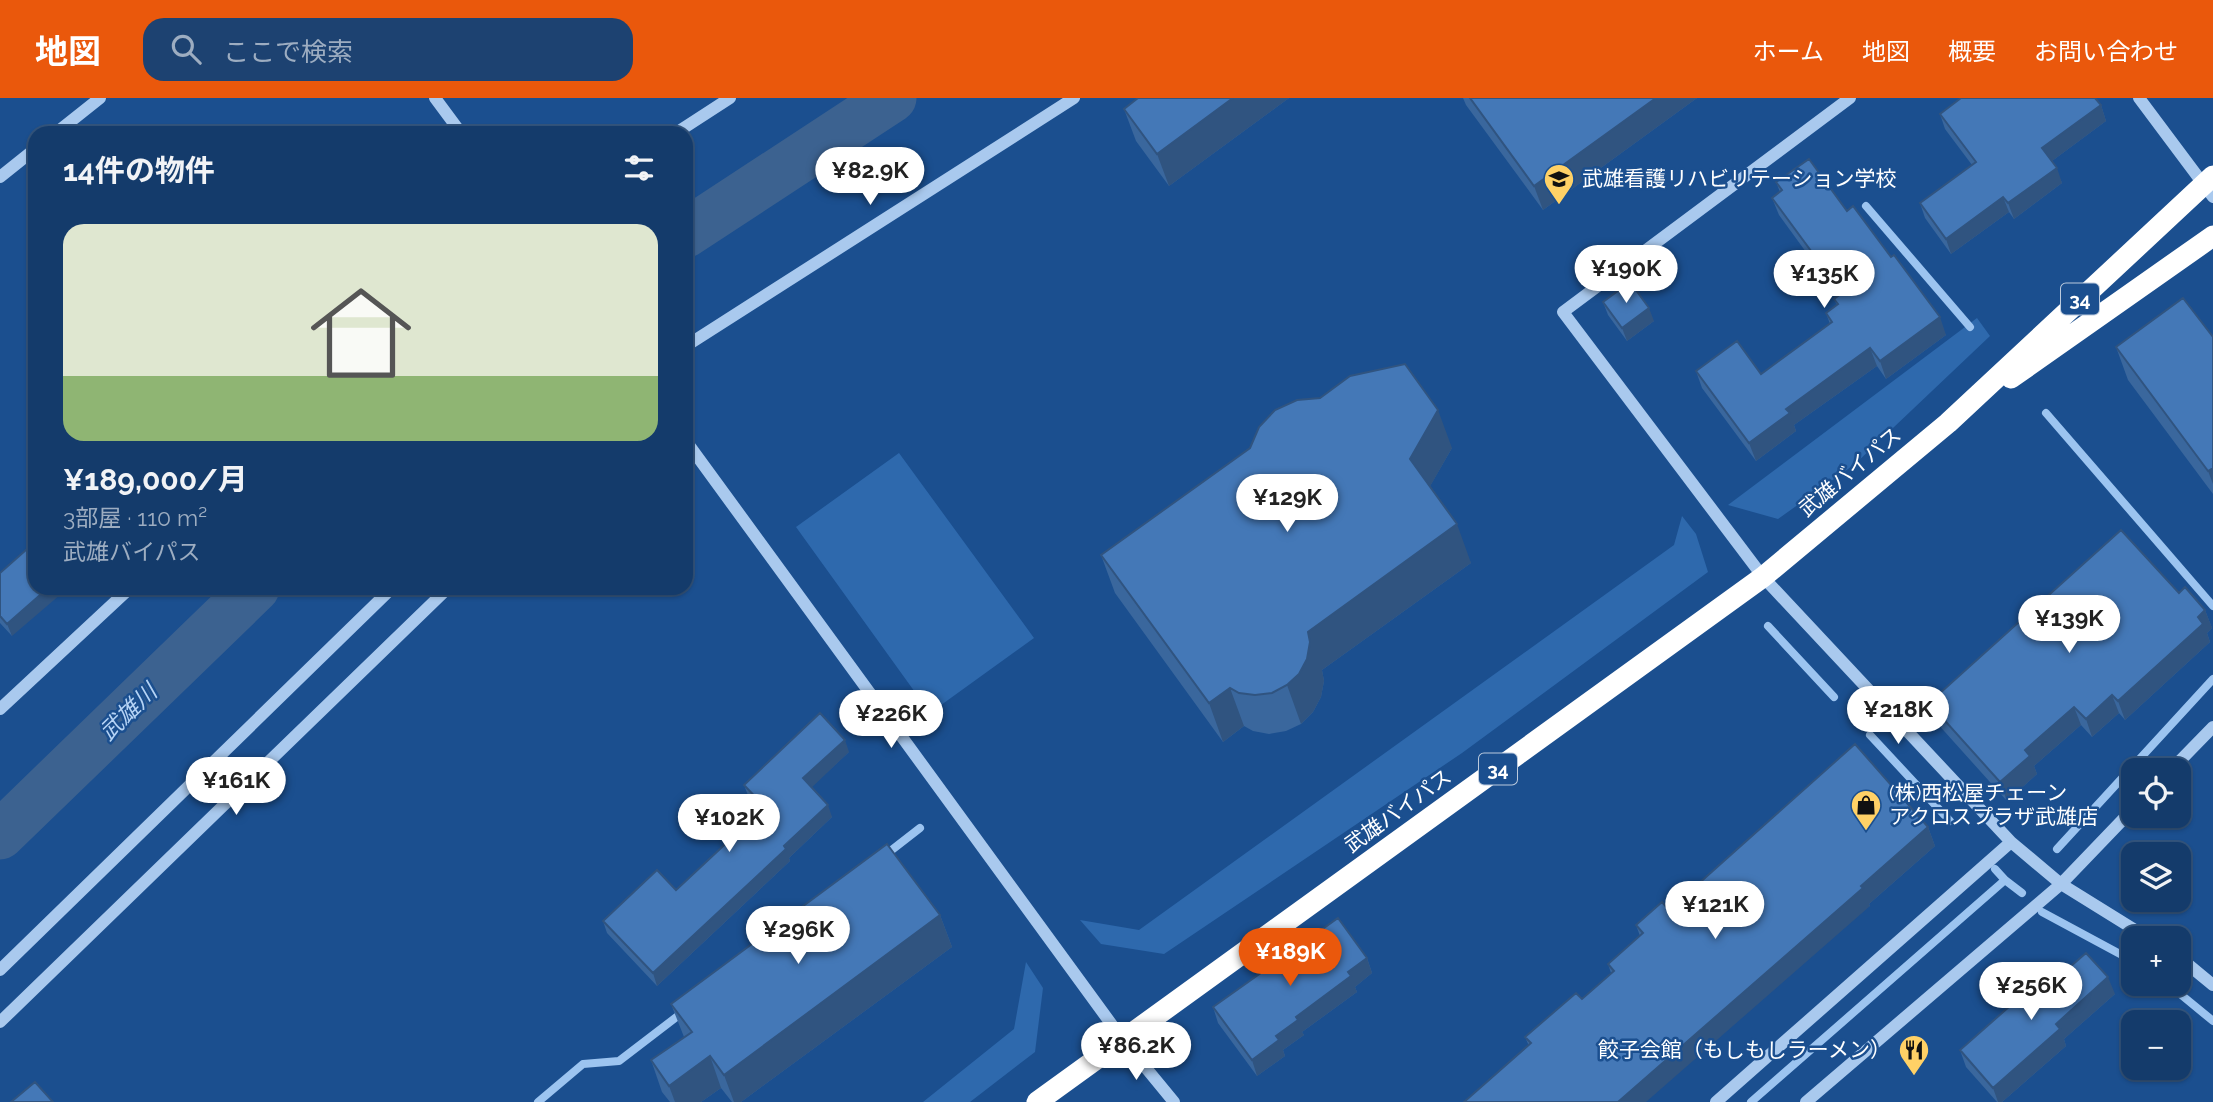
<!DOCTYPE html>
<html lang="ja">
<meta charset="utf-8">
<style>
:root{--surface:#143b6b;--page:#1d4271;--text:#f1f3f6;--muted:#9dadc1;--line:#33557e;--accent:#ea580c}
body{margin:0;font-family:Raleway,"Noto Sans JP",sans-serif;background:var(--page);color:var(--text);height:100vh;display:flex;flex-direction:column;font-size:26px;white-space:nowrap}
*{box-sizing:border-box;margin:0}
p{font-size:23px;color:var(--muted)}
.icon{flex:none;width:38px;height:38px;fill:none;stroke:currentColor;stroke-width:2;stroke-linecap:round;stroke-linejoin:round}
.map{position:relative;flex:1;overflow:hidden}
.panel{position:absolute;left:28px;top:28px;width:665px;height:469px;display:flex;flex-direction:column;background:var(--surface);border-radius:21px;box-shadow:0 2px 5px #0004,0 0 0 2px var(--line)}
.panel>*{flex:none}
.fabs{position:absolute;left:2121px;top:660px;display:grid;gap:14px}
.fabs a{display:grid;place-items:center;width:70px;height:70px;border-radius:14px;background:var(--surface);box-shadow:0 2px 5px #0004,0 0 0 2px var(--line);font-size:35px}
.price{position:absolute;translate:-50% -60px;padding:0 16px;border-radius:24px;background:#fff;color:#222;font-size:23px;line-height:46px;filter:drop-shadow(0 2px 4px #0008)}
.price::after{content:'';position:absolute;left:50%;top:42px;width:21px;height:16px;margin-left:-10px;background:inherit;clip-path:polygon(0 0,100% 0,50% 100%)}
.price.active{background:var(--accent);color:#fff}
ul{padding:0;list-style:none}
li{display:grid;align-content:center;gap:14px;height:371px;padding:0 35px}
li span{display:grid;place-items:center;height:217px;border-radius:21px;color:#555}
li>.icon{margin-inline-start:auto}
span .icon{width:126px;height:126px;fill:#fffc;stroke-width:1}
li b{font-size:30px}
h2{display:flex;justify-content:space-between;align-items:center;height:84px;padding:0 35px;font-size:30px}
header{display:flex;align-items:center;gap:42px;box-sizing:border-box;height:98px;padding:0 35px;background:var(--accent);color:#fff}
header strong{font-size:33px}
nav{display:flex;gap:38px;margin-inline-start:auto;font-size:24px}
.search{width:490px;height:63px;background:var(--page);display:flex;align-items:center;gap:18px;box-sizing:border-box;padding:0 24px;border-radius:21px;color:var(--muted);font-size:26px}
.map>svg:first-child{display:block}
</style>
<header>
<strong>地図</strong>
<div class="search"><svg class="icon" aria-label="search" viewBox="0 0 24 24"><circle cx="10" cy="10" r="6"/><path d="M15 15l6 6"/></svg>ここで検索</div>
<nav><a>ホーム</a><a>地図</a><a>概要</a><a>お問い合わせ</a></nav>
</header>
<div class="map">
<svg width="2213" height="1004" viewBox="0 0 2213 1004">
<rect width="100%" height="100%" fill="#1b4f8f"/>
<path fill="#2e69ad" d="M1977 220 1990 238 1855 366 1778 421 1728 407Z
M899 355 1034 540 930 615 796 429Z
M1682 418 1696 436 1708 474 1462 655 1164 856 1101 846 1080 822 1139 832 1674 447Z
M1026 864 1043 890 1035 954 970 1004H923L1014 931Z"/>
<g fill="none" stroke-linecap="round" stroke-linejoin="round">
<path stroke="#9cc4f0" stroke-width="8" d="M1866 108 1970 229
M2046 315 2213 508
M1768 528 1834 599
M1870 637 1950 723
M2057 751 2213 581
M884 758 920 730
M1995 771 2005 782
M2042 814 2133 863
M2168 886 2213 923
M538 1004 583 966 619 963 683 914
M1751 1004 2005 782 2022 795"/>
<path stroke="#3c6290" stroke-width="49" d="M686 135 892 0
M0 737 255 490"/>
<path stroke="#a9c9ee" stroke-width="12" d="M435 0 461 35
M1850 0 1563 214 1763 479 2011 744 2061 786 2148 840
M2139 0 2213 99
M56 35 100 0
M676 35 730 0
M0 79 35 51
M686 248 1074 0
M686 343 1123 942 1174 1004
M0 611 130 490
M2171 672 2213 629
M2179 859 2213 887
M0 872 392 490
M0 924 448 490
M1716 1004 2011 744
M1806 1004 2061 786 2133 711"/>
<path stroke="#fff" stroke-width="21" d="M2011 280 2213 138
M1037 1004 1763 479 1948 325 2213 78"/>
</g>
<path fill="#3a679d" d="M1138 0H1289L1169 88 1136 43 1124 11Z
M1463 0H1697L1543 112 1466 7Z
M2101 7 2106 23 2052 63 2062 85 2014 121 2009 114 1951 156 1925 120 1920 105 1972 67 1945 31 1940 16Z
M1776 84 1847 113 1946 237 1886 281 1877 268 1794 327 1796 333 1756 363 1702 290 1696 273 1761 276 1830 226 1826 215 1837 207 1834 201 1838 198 1779 117 1772 100 1780 94Z
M1603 204 1654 223 1627 243 1608 217Z
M2213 239V396L2128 282 2116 249Z
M1452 350 1430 388 1471 465 1322 572 1324 583 1321 599 1313 614 1301 626 1286 633 1269 636 1253 633 1244 628 1223 644 1115 495 1101 457Z
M0 475 12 538 0 525Z
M2179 495 2205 512 2212 530 2207 535 2210 544 2125 622 2119 615 2092 639 2081 627 2034 668 2037 676 2007 703 1936 624 1929 605Z
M849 654 811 689 832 719 789 760 790 763 657 888 607 835 603 823 676 792 761 712 749 700 744 687Z
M1928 729 1935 748 1869 806 1870 808 1529 948 1525 939 1582 901 1611 875 1608 866 1640 838 1636 827 1669 812Z
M940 817 952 849 741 1004H732L721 990 701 1004H670L662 994 651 962 684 939 671 906Z
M1367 860 1372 875 1355 889 1357 894 1302 934 1304 937 1283 952 1285 958 1257 978 1218 925 1213 909Z
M2115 896 2064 941 2066 948 2002 1004H1997L1966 969 1960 952 2033 901Z"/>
<path fill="#305480" d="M1233 0H1289L1169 88 1157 56Z
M1656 0H1697L1543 112 1534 88Z
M2101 7 2106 23 2048 66 2042 50Z
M2057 70 2062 85 2014 121 2008 105Z
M2003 99 2009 114 1951 156 1946 141Z
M1649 210 1654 223 1627 243 1622 230Z
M1940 219 1946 237 1886 281 1880 263Z
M1870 250 1877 268 1794 327 1796 333 1756 363 1749 345 1786 311Z
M1438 312 1452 350 1424 399 1410 361Z
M2213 370V386L2208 373Z
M1457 426 1471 465 1322 572 1324 583 1321 599 1313 614 1301 626 1287 587 1308 534Z
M48 490H68L12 538 7 526Z
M2205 512 2212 530 2207 535 2210 544 2125 622 2118 603Z
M1230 590 1244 628 1223 644 1209 605Z
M2112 597 2119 615 2092 639 2086 621Z
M2074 609 2081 627 2034 668 2037 676 2007 703 2000 684 2025 652Z
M845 642 849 654 808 693 803 680Z
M828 707 832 719 789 760 790 763 657 888 653 875Z
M1928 729 1935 748 1869 806 1870 808 1646 1004H1618Z
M940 817 952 849 741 1004H734L724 977Z
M1367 860 1372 875 1355 889 1357 894 1302 934 1304 937 1283 952 1285 958 1257 978 1252 962 1296 919 1348 874Z
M2108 879 2115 896 2064 941 2066 948 2002 1004H1998L1993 990 2056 926Z
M710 958 721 990 701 1004H675L669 988Z"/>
<path fill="#4478b7" stroke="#305480" stroke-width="2" d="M1138 0H1233L1157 56 1124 11Z
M1470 0H1656L1534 88Z
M1961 0H2095L2101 7 2042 50 2057 70 2008 105 2003 99 1946 141 1920 105 1976 64 1940 16Z
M1809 61 1847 113 1853 108 1891 159 1894 157 1940 219 1880 263 1870 250 1786 311 1790 315 1749 345 1696 273 1737 243 1761 276 1832 224 1826 215 1838 206 1834 201 1842 195 1772 100 1782 92 1776 84Z
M1630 184 1649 210 1622 230 1603 204Z
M2183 200 2213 239V370L2208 373 2116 249Z
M1405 266 1438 312 1410 361 1457 426 1308 534 1310 544 1307 561 1299 576 1287 587 1272 595 1255 597 1239 595 1230 590 1209 605 1101 457 1250 350 1259 329 1275 312 1297 302 1320 300 1350 278Z
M2121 432 2179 495 2185 489 2205 512 2198 519 2203 526 2118 603 2112 597 2086 621 2074 609 2025 652 2030 658 2000 684 1929 605Z
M35 444V490H48L7 526 0 518V475Z
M820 615 845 642 803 680 828 707 784 748 786 751 653 875 603 823 657 772 676 792 765 709 744 687Z
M1855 646 1928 729 1861 788 1863 790 1618 1004H1464L1531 945 1525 939 1576 895 1582 901 1614 873 1608 866 1643 835 1636 827 1662 804 1669 812Z
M887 746 940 817 724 977 710 958 669 988 651 962 692 934 671 906Z
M1338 820 1367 860 1348 874 1351 878 1296 919 1298 922 1276 938 1279 942 1252 962 1213 909Z
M2086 855 2108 879 2056 926 2060 931 1993 990 1960 952 2027 893 2033 901Z
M35 984 53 1004H11Z"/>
<defs>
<g id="university-pin" transform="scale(1.575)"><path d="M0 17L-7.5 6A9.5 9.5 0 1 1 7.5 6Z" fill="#ffd166" stroke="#1b4f8f"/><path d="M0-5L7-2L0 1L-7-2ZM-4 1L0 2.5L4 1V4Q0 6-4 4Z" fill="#111"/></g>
<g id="shop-pin" transform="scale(1.575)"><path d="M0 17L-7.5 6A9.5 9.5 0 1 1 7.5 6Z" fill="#ffd166" stroke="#1b4f8f"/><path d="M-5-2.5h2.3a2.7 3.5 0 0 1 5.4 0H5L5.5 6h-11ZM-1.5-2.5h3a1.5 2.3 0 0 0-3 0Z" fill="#111"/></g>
<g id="restaurant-pin" transform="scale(1.575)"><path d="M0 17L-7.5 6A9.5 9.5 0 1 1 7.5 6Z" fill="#ffd166" stroke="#1b4f8f"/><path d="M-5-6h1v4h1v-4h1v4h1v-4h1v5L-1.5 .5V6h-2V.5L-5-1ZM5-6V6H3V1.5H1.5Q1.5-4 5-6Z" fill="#111"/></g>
</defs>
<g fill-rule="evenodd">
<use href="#university-pin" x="1559" y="81"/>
<use href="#shop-pin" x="1866" y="707"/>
<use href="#restaurant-pin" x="1914" y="952"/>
</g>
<g text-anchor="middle" stroke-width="5" stroke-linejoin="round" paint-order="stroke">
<g fill="#1b4f8f" stroke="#bbcadd" stroke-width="2">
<rect x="2061" y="185.5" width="38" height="31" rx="5"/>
<rect x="1479" y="655.5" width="38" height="31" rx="5"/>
</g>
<g font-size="19" font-weight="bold" fill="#fff">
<text x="2080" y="208">34</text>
<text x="1498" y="678">34</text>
</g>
<g font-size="21" fill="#fff" stroke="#1b4f8f" text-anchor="start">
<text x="1582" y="88">武雄看護リハビリテーション学校</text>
<text x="1889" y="702">(株)西松屋チェーン<tspan x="1889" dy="24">アクロスプラザ武雄店</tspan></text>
<text x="1891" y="959" text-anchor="end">餃子会館（もしもしラーメン）</text>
</g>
<g font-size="21" fill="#fff" stroke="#1b4f8f">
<text transform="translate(1850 374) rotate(-40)" y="7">武雄バイパス</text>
<text transform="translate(1398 713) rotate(-36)" y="7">武雄バイパス</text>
</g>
<g font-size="23" font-style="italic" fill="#b5d3f5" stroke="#1b4f8f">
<text transform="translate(128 614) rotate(-44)" y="8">武雄川</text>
</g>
</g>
</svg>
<div class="fabs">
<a><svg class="icon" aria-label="locate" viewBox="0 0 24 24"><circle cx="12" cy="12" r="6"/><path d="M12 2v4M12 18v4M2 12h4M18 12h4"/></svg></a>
<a><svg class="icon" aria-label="layers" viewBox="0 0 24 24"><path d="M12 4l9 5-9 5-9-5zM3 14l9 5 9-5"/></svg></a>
<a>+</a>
<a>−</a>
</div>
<b class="price" style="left:870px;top:109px">¥82.9K</b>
<b class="price" style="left:1626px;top:207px">¥190K</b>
<b class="price" style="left:1824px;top:212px">¥135K</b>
<b class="price" style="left:1287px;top:436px">¥129K</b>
<b class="price" style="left:2069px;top:557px">¥139K</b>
<b class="price" style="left:1898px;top:648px">¥218K</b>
<b class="price" style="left:891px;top:652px">¥226K</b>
<b class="price" style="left:236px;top:719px">¥161K</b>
<b class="price" style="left:729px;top:756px">¥102K</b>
<b class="price" style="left:1715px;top:843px">¥121K</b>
<b class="price" style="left:798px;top:868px">¥296K</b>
<b class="price active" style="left:1290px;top:890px">¥189K</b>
<b class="price" style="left:2031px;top:924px">¥256K</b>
<b class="price" style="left:1136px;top:984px">¥86.2K</b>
<section class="panel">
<h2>14件の物件<svg class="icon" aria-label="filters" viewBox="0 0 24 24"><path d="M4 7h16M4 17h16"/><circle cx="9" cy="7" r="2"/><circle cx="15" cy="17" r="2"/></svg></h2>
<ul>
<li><span style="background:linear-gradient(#dfe7d0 70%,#8fb573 0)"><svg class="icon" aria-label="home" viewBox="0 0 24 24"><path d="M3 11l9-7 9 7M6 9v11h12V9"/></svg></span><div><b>¥189,000/月</b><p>3部屋 · 110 m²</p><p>武雄バイパス</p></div></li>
</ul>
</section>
</div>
